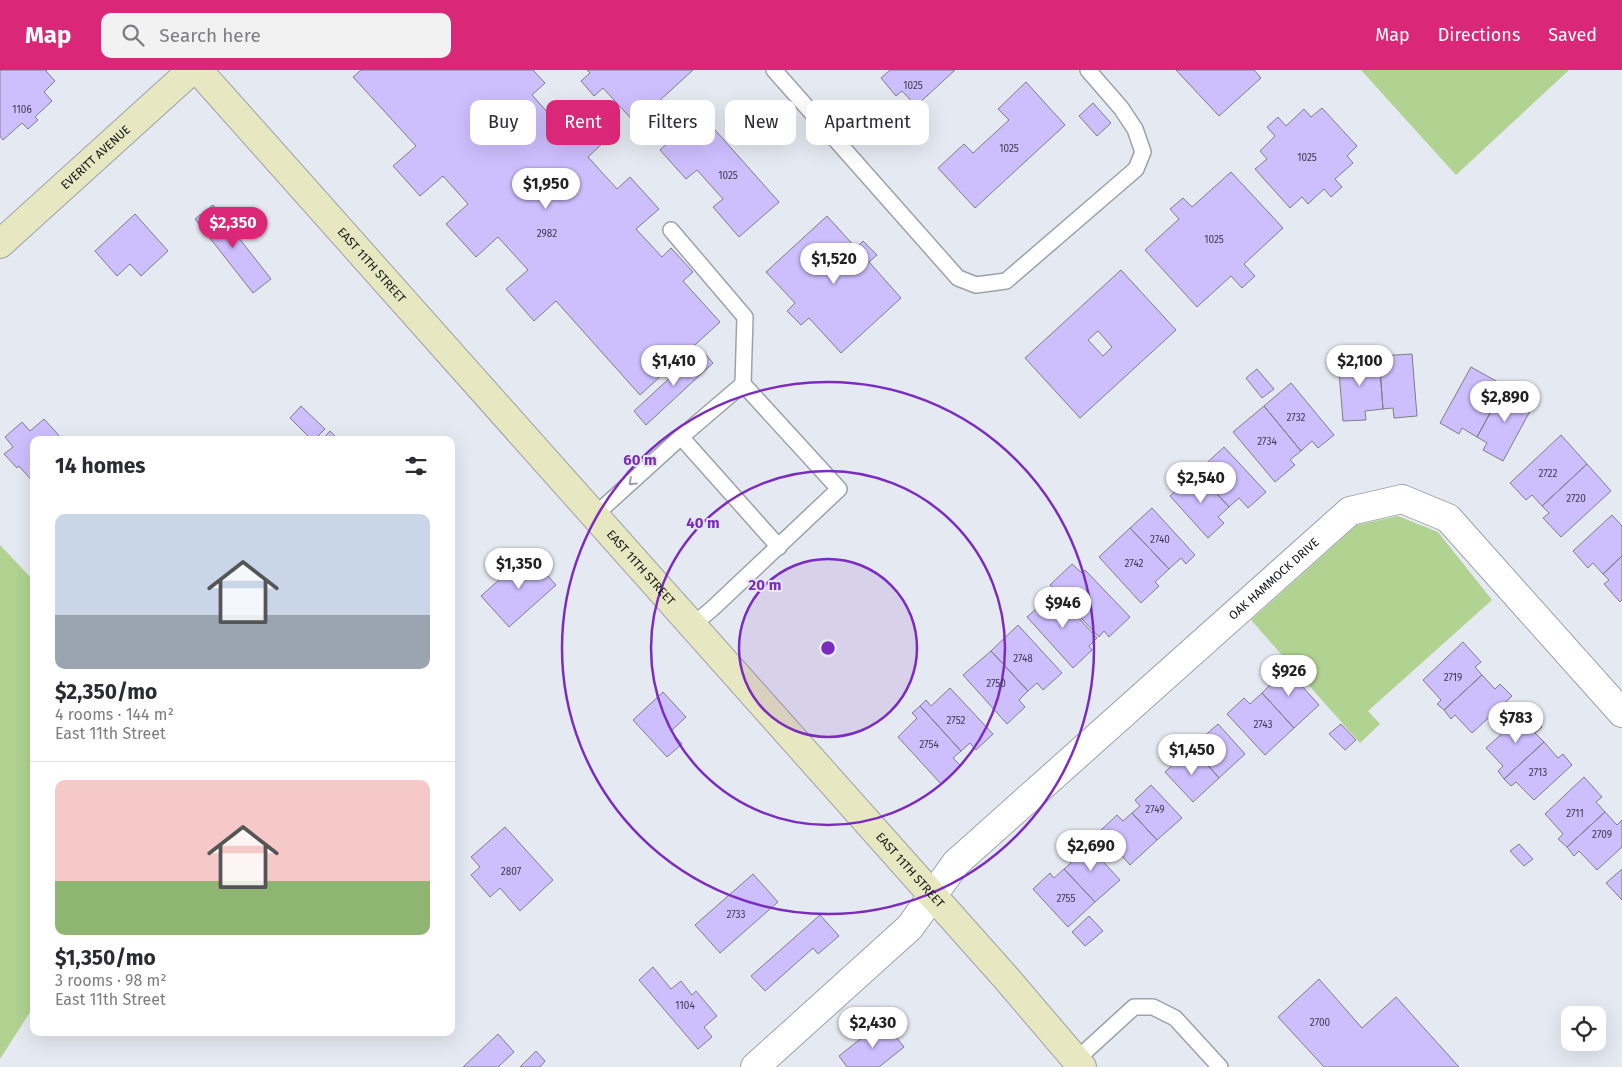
<!DOCTYPE html>
<meta charset="utf-8">
<style>
:root{--surface:#fff;--page:#f2f2f3;--text:#2b2b33;--muted:#7c7c81;--line:#e1e1e2;--accent:#db2777}
body{margin:0;font-family:"Fira Sans",sans-serif;background:var(--page);color:var(--text);height:100vh;display:flex;flex-direction:column;font-size:19px;white-space:nowrap}
*{box-sizing:border-box;margin:0}
p{font-size:16px;color:var(--muted)}
.icon{flex:none;width:28px;height:28px;fill:none;stroke:currentColor;stroke-width:2;stroke-linecap:round;stroke-linejoin:round}
.map{position:relative;flex:1;overflow:hidden}
.panel{position:absolute;left:30px;top:366px;width:425px;height:600px;display:flex;flex-direction:column;background:var(--surface);border-radius:10px;box-shadow:0 5px 20px #0002}
.panel>*{flex:none}
.guide{position:absolute;left:470px;top:30px;width:475px;height:45px;display:flex;gap:10px}
.buttons{position:absolute;left:1561px;top:936px;display:grid;gap:10px}
.buttons a{display:grid;place-items:center;width:45px;height:45px;border-radius:10px;background:var(--surface);box-shadow:0 5px 20px #0002;font-size:25px}
.price{position:absolute;translate:-50% -42px;padding:0 11px;border-radius:18px;background:#fff;color:#222;font-size:16px;line-height:32px;filter:drop-shadow(0 1px 2px #0008)}
.price::after{content:'';position:absolute;left:50%;top:30px;width:15px;height:11px;margin-left:-8px;background:inherit;clip-path:polygon(0 0,100% 0,50% 100%)}
.price.on{background:var(--accent);color:#fff}
ul{padding:0;list-style:none}
li{display:grid;align-content:center;gap:10px;height:265px;padding:0 25px}
li+li{border-top:1px solid var(--line)}
li span{display:grid;place-items:center;height:155px;border-radius:10px;color:#555}
li>.icon{margin-inline-start:auto}
span .icon{width:90px;height:90px;fill:#fffc;stroke-width:1}
li b{font-size:21px}
h2{display:flex;justify-content:space-between;align-items:center;height:60px;padding:0 25px;font-size:21px}
.chip{padding:0 18px;border-radius:10px;background:var(--surface);box-shadow:0 5px 20px #0002;font-size:18px;line-height:45px}
.chip.on{background:var(--accent);color:#fff}
header{display:flex;align-items:center;gap:30px;box-sizing:border-box;height:70px;padding:0 25px;background:var(--accent);color:#fff}
header strong{font-size:24px}
nav{display:flex;gap:28px;margin-inline-start:auto;font-size:18px}
.search{width:350px;height:45px;background:var(--page);display:flex;align-items:center;gap:12px;box-sizing:border-box;padding:0 18px;border-radius:10px;color:var(--muted);font-size:19px}
.map>svg:first-child{display:block}
</style>
<header>
<strong>Map</strong>
<div class="search"><svg class="icon" aria-label="search" viewBox="0 0 24 24"><circle cx="10" cy="10" r="6"/><path d="M15 15l6 6"/></svg>Search here</div>
<nav><a>Map</a><a>Directions</a><a>Saved</a></nav>
</header>
<div class="map">
<svg width="1622" height="997" viewBox="0 0 1622 997">
<rect width="100%" height="100%" fill="#e5e9f1"/>
<path fill="#b0d391" d="M1361 0H1569L1456 105Z
M1398 446 1438 462 1492 530 1368 641 1380 654 1360 673 1251 550 1357 455Z
M0 475 34 511V936L0 989Z"/>
<path fill="#cdbefe" stroke="#7f7d85" fill-rule="evenodd" d="M0 0H47L46 1 55 11 44 22 52 31 35 47 38 50 28 59 22 53 3 70 0 66Z
M361 0H533L545 13 532 25 557 53 573 39 604 72 588 87 617 119 630 107 659 139 636 159 662 187 671 178 693 202 683 211 720 252 640 325 556 231 534 251 506 219 528 200 498 167 476 187 446 154 468 134 443 106 420 126 393 96 416 76 353 7Z
M587 0H693L635 53 603 18 594 26 581 11 590 3Z
M890 0H955L916 36 902 21 896 26 881 8Z
M1176 0H1254L1261 8 1219 46Z
M1026 12 1065 55 975 138 938 98 964 74 973 83 1009 50 998 39Z
M1093 33 1111 53 1097 66 1079 46Z
M1322 38 1357 76 1347 86 1353 93 1335 109 1342 117 1331 127 1324 119 1308 134 1302 127 1290 138 1255 99 1267 89 1260 81 1275 66 1267 57 1278 47 1286 56 1304 39 1311 47Z
M700 43 779 132 739 167 713 137 723 129 697 100 686 109 660 80Z
M1231 102 1283 158 1244 194 1255 206 1242 218 1231 206 1197 237 1145 180 1179 149 1170 139 1183 128 1192 137Z
M213 135 271 209 253 223 195 149Z
M135 144 168 181 141 206 130 194 117 206 95 181Z
M827 146 856 178 863 171 877 185 869 192 901 228 841 283 809 248 801 255 787 241 795 233 766 202Z
M1121 200 1176 260 1080 348 1025 288ZM1098 261 1112 277 1103 286 1088 270Z
M701 279 713 293 646 355 634 341Z
M1412 284 1417 346 1394 348 1393 338 1383 339 1379 286Z
M1379 286 1383 339 1365 341 1366 350 1343 351 1338 289Z
M1471 297 1505 316 1477 367 1462 358 1459 364 1440 353Z
M1257 299 1274 319 1262 328 1246 308Z
M1291 313 1334 365 1318 378 1312 371 1301 381 1264 336Z
M1505 316 1535 332 1503 391 1483 380 1487 373 1477 367Z
M301 336 325 359 314 370H312L290 348Z
M1264 336 1301 381 1290 390 1295 395 1275 412 1233 362Z
M44 349 63 370H34V413L19 396 17 398 4 384 13 377 5 367 22 352 30 361Z
M330 361 339 370H322Z
M1561 365 1587 394 1542 436 1532 425 1526 430 1510 413Z
M1224 377 1266 422 1248 438 1239 428 1229 437 1197 402Z
M1587 394 1611 421 1561 467 1543 448 1549 443 1542 436Z
M1197 402 1229 437 1218 447 1224 453 1208 468 1170 426Z
M1152 438 1195 485 1186 494 1181 488 1169 499 1130 458Z
M1612 445 1622 456V486L1603 504 1593 493 1588 498 1573 481Z
M1130 458 1169 499 1155 512 1159 516 1141 533 1099 487Z
M528 484 556 515 509 557 481 526Z
M1622 486V530L1620 532 1604 514 1609 510 1603 504Z
M1072 494 1082 503 1085 500 1130 547 1109 567 1104 561 1099 567 1050 515Z
M1055 522 1097 568 1089 576 1092 580 1073 598 1027 547Z
M1018 555 1062 603 1043 620 1037 613 1028 621 991 581Z
M1463 572 1481 592 1475 597 1482 605 1444 640 1437 634 1441 630 1423 610Z
M991 581 1028 621 1019 630 1025 637 1007 654 963 605Z
M1282 594 1319 635 1294 658 1262 623 1271 614 1266 608Z
M1482 605 1495 619 1500 614 1512 626 1472 663 1455 645 1451 649 1444 640Z
M950 618 993 664 976 680 970 673 961 681 920 636 926 630 931 636Z
M663 622 686 647 671 661 682 674 667 687 633 650Z
M1262 623 1294 658 1265 685 1227 644 1244 628 1250 634Z
M920 636 961 681 953 688 961 696 941 714 898 667 917 648 912 643Z
M1527 641 1542 657 1535 663 1544 672 1504 709 1498 701 1503 696 1486 678Z
M1218 654 1245 684 1219 708 1197 683 1205 676 1200 670Z
M1341 654 1356 670 1345 680 1329 664Z
M1544 672 1558 688 1563 684 1572 695 1534 730 1516 712 1511 716 1504 709Z
M1197 683 1219 708 1193 732 1165 702 1181 687 1187 693Z
M1584 707 1602 727 1596 732 1605 742 1567 777 1558 769 1563 764 1545 744Z
M1151 715 1182 748 1157 770 1132 743 1140 736 1135 730Z
M1605 742 1617 755 1622 750V777L1597 800 1579 781 1574 786 1567 777Z
M1132 743 1157 770 1130 795 1100 761 1117 745 1123 751Z
M505 757 553 810 520 841 500 818 490 827 471 805 480 797 471 787Z
M1085 772 1120 810 1095 832 1064 799 1071 793 1067 788Z
M1519 774 1533 789 1524 796 1510 781Z
M1064 799 1095 832 1068 857 1033 819 1050 803 1054 808Z
M1622 799V830L1606 813Z
M753 804 778 832 720 883 695 855Z
M820 845 839 866 818 884 813 878 765 921 751 906Z
M1089 846 1103 861 1085 876 1072 862Z
M653 897 671 919 681 911 692 925 696 921 717 946 704 957 712 967 698 979 639 910Z
M1319 909 1362 958 1396 927 1459 997H1324L1278 947Z
M883 951 904 977 879 997H847L839 986Z
M498 964 514 982 498 997H463Z
M536 981 545 991 540 997H520Z"/>
<g fill="none" stroke-linecap="round" stroke-linejoin="round">
<g stroke="#9da1a8" stroke-width="18">
<path id="lane" d="M774 0 958 208 976 215 1006 211 1136 99 1143 82 1135 59 1121 38 1088 0
M671 160 745 247 743 314
M681 367 779 477
M595 445 681 367 743 314 839 419 713 538 693 555
M1076 990 1134 937H1153L1175 948 1220 997"/>
</g>
<g stroke="#9da1a8" stroke-width="30">
<g id="street">
<path id="s1" d="M755 997 910 857 956 793 1350 441 1402 429 1448 448 1622 643"/>
</g>
</g>
<g stroke="#9da1a8" stroke-width="30">
<g id="secondary">
<path id="s2" d="M198 0 1007 909 1082 997"/>
<path id="s3" d="M0 174 192 0"/>
</g>
</g>
<use href="#lane" stroke="#fff" stroke-width="15"/>
<use href="#street" stroke="#fff" stroke-width="28"/>
<use href="#secondary" stroke="#e7e7c1" stroke-width="28"/>
</g>
<defs><path id="oneway-chevron" d="M-2-3.5L2.5 0L-2 3.5" fill="none" stroke-width="1.6" stroke-linecap="round" stroke-linejoin="round" transform="scale(1.25)"/></defs>
<use stroke="#9fa0a1" href="#oneway-chevron" transform="translate(632 412) rotate(137)"/>
<circle cx="828" cy="578" r="89" fill="#7b2cbf" fill-opacity=".12"/>
<g fill="none" stroke="#7b2cbf" stroke-width="2.5">
<circle cx="828" cy="578" r="89"/>
<circle cx="828" cy="578" r="177"/>
<circle cx="828" cy="578" r="266"/>
</g>
<g text-anchor="middle" stroke-width="4" stroke-linejoin="round" paint-order="stroke">
<g font-size="10" fill="#3e3c4e">
<text x="913" y="19">1025</text>
<text x="22" y="43">1106</text>
<text x="1009" y="82">1025</text>
<text x="1307" y="91">1025</text>
<text x="728" y="109">1025</text>
<text x="547" y="167">2982</text>
<text x="1214" y="173">1025</text>
<text x="1296" y="351">2732</text>
<text x="1267" y="375">2734</text>
<text x="1548" y="407">2722</text>
<text x="1576" y="432">2720</text>
<text x="1160" y="473">2740</text>
<text x="1134" y="497">2742</text>
<text x="1023" y="592">2748</text>
<text x="1453" y="611">2719</text>
<text x="996" y="617">2750</text>
<text x="956" y="654">2752</text>
<text x="1263" y="658">2743</text>
<text x="929" y="678">2754</text>
<text x="1538" y="706">2713</text>
<text x="1155" y="743">2749</text>
<text x="1575" y="747">2711</text>
<text x="1602" y="768">2709</text>
<text x="511" y="805">2807</text>
<text x="1066" y="832">2755</text>
<text x="736" y="848">2733</text>
<text x="685" y="939">1104</text>
<text x="1320" y="956">2700</text>
</g>
<g font-size="12" fill="#0f1113" stroke="#e5e9f1">
<text dy="4" stroke="none"><textPath href="#s3" startOffset="129">EVERITT AVENUE</textPath></text>
<text dy="4" stroke="none"><textPath href="#s2" startOffset="261">EAST 11TH STREET</textPath></text>
<text dy="4" stroke="none"><textPath href="#s2" startOffset="666">EAST 11TH STREET</textPath></text>
<text dy="4" stroke="none"><textPath href="#s1" startOffset="714">OAK HAMMOCK DRIVE</textPath></text>
<text dy="4" stroke="none"><textPath href="#s2" startOffset="1071">EAST 11TH STREET</textPath></text>
</g>
</g>
<circle cx="828" cy="578" r="8" fill="#7b2cbf" stroke="#e5e9f1" stroke-width="2.5"/>
<g font-size="15" text-anchor="middle" font-weight="bold" fill="#7b2cbf" stroke="#e5e9f1" stroke-width="4" stroke-linejoin="round" paint-order="stroke">
<text x="640" y="395">60 m</text>
<text x="703" y="458">40 m</text>
<text x="765" y="520">20 m</text>
</g>
</svg>
<div class="buttons">
<a><svg class="icon" aria-label="locate" viewBox="0 0 24 24"><circle cx="12" cy="12" r="6"/><path d="M12 2v4M12 18v4M2 12h4M18 12h4"/></svg></a>
</div>
<b class="price" style="left:546px;top:140px">$1,950</b>
<b class="price on" style="left:233px;top:179px">$2,350</b>
<b class="price" style="left:834px;top:215px">$1,520</b>
<b class="price" style="left:674px;top:317px">$1,410</b>
<b class="price" style="left:1360px;top:317px">$2,100</b>
<b class="price" style="left:1505px;top:353px">$2,890</b>
<b class="price" style="left:1201px;top:434px">$2,540</b>
<b class="price" style="left:519px;top:520px">$1,350</b>
<b class="price" style="left:1063px;top:559px">$946</b>
<b class="price" style="left:1289px;top:627px">$926</b>
<b class="price" style="left:1516px;top:674px">$783</b>
<b class="price" style="left:1192px;top:706px">$1,450</b>
<b class="price" style="left:1091px;top:802px">$2,690</b>
<b class="price" style="left:873px;top:979px">$2,430</b>
<div class="guide">
<a class="chip">Buy</a>
<a class="chip on">Rent</a>
<a class="chip">Filters</a>
<a class="chip">New</a>
<a class="chip">Apartment</a>
</div>
<section class="panel">
<h2>14 homes<svg class="icon" aria-label="filters" viewBox="0 0 24 24"><path d="M4 7h16M4 17h16"/><circle cx="9" cy="7" r="2"/><circle cx="15" cy="17" r="2"/></svg></h2>
<ul>
<li><span style="background:linear-gradient(#c9d6e8 65%,#9aa5b1 0)"><svg class="icon" aria-label="home" viewBox="0 0 24 24"><path d="M3 11l9-7 9 7M6 9v11h12V9"/></svg></span><div><b>$2,350/mo</b><p>4 rooms · 144 m²</p><p>East 11th Street</p></div></li>
<li><span style="background:linear-gradient(#f6c9c9 65%,#8fb573 0)"><svg class="icon" aria-label="home" viewBox="0 0 24 24"><path d="M3 11l9-7 9 7M6 9v11h12V9"/></svg></span><div><b>$1,350/mo</b><p>3 rooms · 98 m²</p><p>East 11th Street</p></div></li>
</ul>
</section>
</div>
